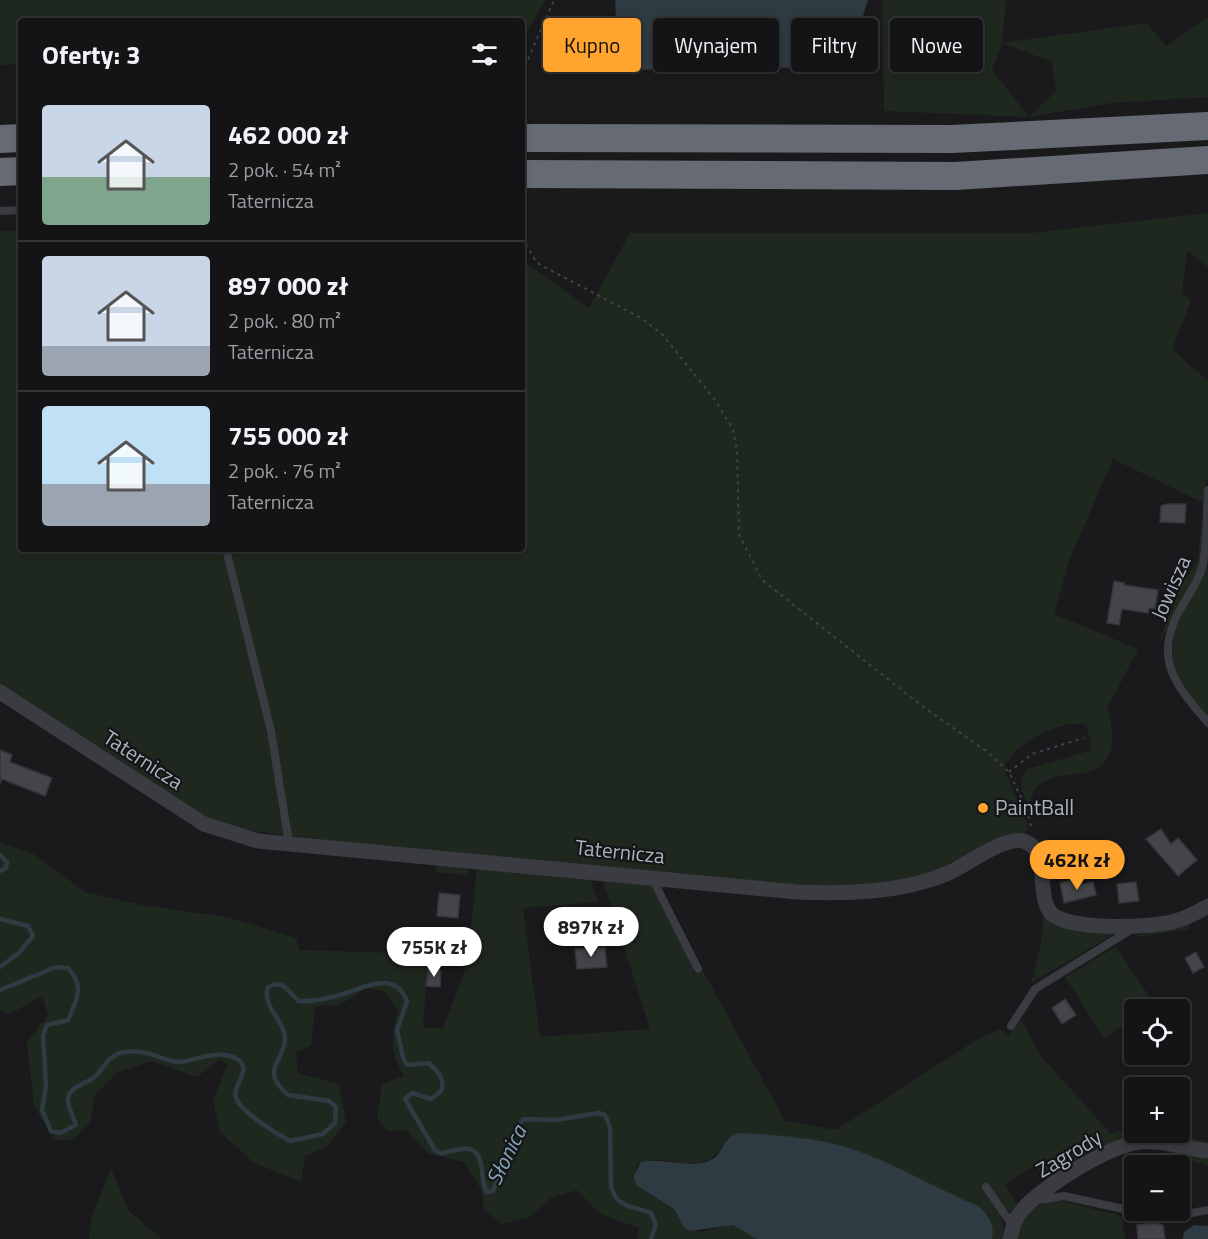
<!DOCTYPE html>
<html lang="pl">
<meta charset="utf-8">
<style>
:root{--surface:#141416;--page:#1d1d1f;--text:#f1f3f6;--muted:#9d9ea1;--line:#333335;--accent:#ffa42f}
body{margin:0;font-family:"Titillium Web",sans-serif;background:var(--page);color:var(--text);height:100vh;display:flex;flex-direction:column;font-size:22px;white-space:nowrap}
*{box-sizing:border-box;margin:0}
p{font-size:20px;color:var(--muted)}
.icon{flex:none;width:33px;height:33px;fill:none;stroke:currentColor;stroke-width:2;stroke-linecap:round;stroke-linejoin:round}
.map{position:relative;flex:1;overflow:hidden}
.sheet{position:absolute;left:18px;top:18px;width:507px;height:534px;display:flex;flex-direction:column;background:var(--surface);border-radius:6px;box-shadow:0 3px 9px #0003,0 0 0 2px var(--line)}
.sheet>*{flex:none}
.guide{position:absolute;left:543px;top:18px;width:570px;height:54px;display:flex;gap:12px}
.fabs{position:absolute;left:1124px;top:999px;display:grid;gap:12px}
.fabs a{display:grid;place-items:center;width:66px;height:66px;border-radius:6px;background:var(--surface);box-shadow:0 3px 9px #0003,0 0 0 2px var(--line);font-size:30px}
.price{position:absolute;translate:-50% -51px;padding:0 14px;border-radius:21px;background:#fff;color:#222;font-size:20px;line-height:39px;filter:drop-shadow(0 2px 3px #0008)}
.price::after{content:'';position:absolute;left:50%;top:36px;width:18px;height:14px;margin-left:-9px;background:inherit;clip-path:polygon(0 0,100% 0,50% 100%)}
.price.selected{background:var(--accent);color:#111}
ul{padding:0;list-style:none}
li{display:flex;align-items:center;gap:18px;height:150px;padding:0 24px}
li+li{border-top:2px solid var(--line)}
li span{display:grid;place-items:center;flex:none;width:168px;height:120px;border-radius:6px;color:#555}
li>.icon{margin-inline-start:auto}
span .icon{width:72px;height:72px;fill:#fffc;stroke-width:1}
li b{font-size:26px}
h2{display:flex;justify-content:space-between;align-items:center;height:72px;padding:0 24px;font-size:26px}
.tag{padding:0 21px;border-radius:6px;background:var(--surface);box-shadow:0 3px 9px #0003,0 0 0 2px var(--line);font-size:21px;line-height:54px}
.tag.selected{background:var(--accent);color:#111}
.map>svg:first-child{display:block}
</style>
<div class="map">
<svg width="1208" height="1239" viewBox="0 0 1208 1239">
<rect width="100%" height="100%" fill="#1a1a1d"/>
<path fill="#1f281f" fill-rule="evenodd" d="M0 0H546L522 38V21H21V64L0 65Z
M882 0H1006L1002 43 1147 23 1166 46 1208 17V97L1111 103 1029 117 884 111ZM1002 43 1052 62 1056 91 1029 117 992 70Z
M1208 213V267L1187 251 1182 293 1191 301 1172 349 1208 381V478L1202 502 1113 459 1069 561 1054 614 1138 649 1107 709C1115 730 1117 766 1088 772 1070 776 1052 773 1038 786 1032 791 1031 800 1029 807 1022 791 1016 783 1028 769L1089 751 1091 741 1086 725C1067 717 1007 745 1005 769 1005 777 1025 814 1028 825L1024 836 924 877 846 890 431 854 262 832 204 823 0 690V231H21V549H522V260L589 308 630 233H1031Z
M1202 513 1204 544 1197 572 1162 639 1160 638 1182 584 1198 561Z
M1208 556V718C1199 707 1186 695 1179 681 1159 639 1190 595 1208 556Z
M0 843 32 853 85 892 141 905 227 917 296 938 299 950 428 954 423 1027 443 1029 468 962 477 866 589 874 598 902 523 908 540 1037 650 1029 601 875 649 880 693 966 694 975 703 971 785 1121 836 1130 978 1039 1001 1029 1008 1036 1022 1020 1040 1055 1111 1134 1134 1127V1132L1170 1133 1208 1142V1147L1154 1138 1047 1184 1036 1165 1005 1184 1017 1204 1010 1213 982 1187 1001 1216 1005 1239H992V1224L988 1214 864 1155 727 1139C701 1184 680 1152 641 1162L637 1167 636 1185 674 1209 684 1227 700 1232 733 1225 757 1239H637L639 1228 600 1214 577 1190 551 1198 528 1218 502 1224 484 1209 482 1191 464 1162 428 1153 406 1130 387 1131 377 1119 382 1084 404 1076C390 1051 391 1038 398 1010L384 991 366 988 340 1005 315 1006 311 1045 296 1053 298 1073 339 1084 346 1122 326 1147 305 1156 301 1182 253 1162 220 1132 213 1101 227 1064 220 1059 197 1077 152 1061 118 1072 95 1095 90 1122 71 1141 54 1139 34 1106 27 1042 48 1015 42 996 8 1015 0 1009Z
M437 860 468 867V875L436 872Z
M1042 901 1047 914 1111 930V936L1031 983C1039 955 1046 930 1042 901Z
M1190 920 1189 929 1129 938Z
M1116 947 1155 1005 1148 1009 1134 1010V1018L1104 1038 1065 977Z
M1166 1152 1208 1156V1166Z
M111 1169 129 1211 162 1239H89L92 1215Z
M1050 1201H1061L1122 1216 1125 1239H1015C1018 1219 1032 1205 1050 1201Z"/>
<path fill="#2e3b42" d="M615 0H868L847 67 619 70Z
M741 1133C774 1135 806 1137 838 1145 887 1158 932 1187 978 1206 989 1215 995 1225 992 1239H757L733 1225 690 1231 684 1227 674 1209 636 1185 634 1176 641 1162C661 1157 694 1170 711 1160 726 1152 720 1137 741 1133Z
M1194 1225 1208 1226V1239H1183L1184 1232Z"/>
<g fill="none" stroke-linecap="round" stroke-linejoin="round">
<path stroke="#2e3b42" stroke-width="4.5" d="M0 855 7 862 6 868 0 871
M0 919 28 926 33 936 19 953 0 967
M0 990 56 967 68 968C85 986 77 999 68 1020L47 1025 43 1035 46 1086 42 1110 51 1131 60 1133 76 1125C74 1117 67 1107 68 1099 69 1087 84 1084 92 1079 101 1073 105 1061 114 1056 121 1051 132 1051 141 1052 153 1053 171 1063 180 1062 197 1060 218 1049 235 1058 256 1068 231 1085 236 1098 241 1112 277 1134 290 1141L323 1134 335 1123 336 1107 329 1101 288 1095C259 1069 283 1064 285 1040 286 1021 261 1007 268 987 284 978 288 993 299 1001 314 1002 331 998 346 993 368 986 395 971 407 1001L397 1030 403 1057 407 1065 429 1063C438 1072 444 1077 442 1090L431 1099 412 1093 405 1099 435 1150 440 1153C449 1153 461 1147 469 1149 487 1153 479 1182 487 1192L493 1191 514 1133 523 1119 556 1120 599 1113 605 1115 610 1127 611 1187C618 1209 632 1205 651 1213L656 1225 651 1239"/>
</g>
<path fill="#44454a" stroke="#343439" stroke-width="1.5" d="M1167 504H1186L1185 523 1160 522 1161 506Z
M1114 581 1125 583 1124 585 1158 590 1155 609 1149 608 1148 613 1122 609 1119 625 1107 623Z
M0 750 12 755 10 762 52 778 45 796 2 779 0 784Z
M1161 829 1171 844 1178 838 1197 860 1178 876 1146 839Z
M1076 879 1078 885 1093 882 1096 895 1064 903 1060 883Z
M1136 882 1139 901 1119 903 1117 884Z
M439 893 460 895 458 918 437 916Z
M605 947 607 967 577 969 575 949Z
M1196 952 1204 967 1193 973 1185 958Z
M428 969 441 970 440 987 426 986Z
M1065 999 1076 1015 1062 1024 1052 1008Z
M1154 1223 1163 1225 1165 1239H1138L1137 1225Z"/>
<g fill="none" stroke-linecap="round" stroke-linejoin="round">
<path stroke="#404449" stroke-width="2" stroke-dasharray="3 4.5" stroke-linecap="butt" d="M522 73 554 0
M522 238 537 263 641 318 662 334 715 400 733 429 737 450 739 534 762 580 922 706 989 753 1009 772 1027 810 1032 830
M1009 772 1032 754 1084 738"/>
<path stroke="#3a3c42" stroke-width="8" d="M0 211 21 210
M1208 490C1206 516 1208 544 1202 568 1197 584 1186 599 1178 613 1153 662 1178 687 1208 723
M226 549 271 731 289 843
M652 878 698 969
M1011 1026 1035 989 1132 929
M986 1187 1012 1225
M1038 1200 1064 1196 1165 1218 1208 1210"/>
<path stroke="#3a3c42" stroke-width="15" d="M0 692 204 824 258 841 797 892C847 894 901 893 949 873 966 865 1005 836 1023 841 1052 849 1035 895 1051 913 1067 931 1152 928 1175 921 1187 918 1198 912 1208 906
M1010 1239C1012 1232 1013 1223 1017 1217 1032 1192 1110 1145 1139 1142 1161 1139 1185 1149 1208 1151"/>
<path stroke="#666b73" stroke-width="28" d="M522 138 952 139 1208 126
M0 139 21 138
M0 172 21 171
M522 174 956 176 1208 160"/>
</g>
<circle fill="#ffa42f" stroke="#151518" stroke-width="2" cx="983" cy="808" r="6"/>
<g text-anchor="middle" stroke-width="4.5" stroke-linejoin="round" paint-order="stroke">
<g font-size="21" fill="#abb3bd" stroke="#151518">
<text transform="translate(1171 588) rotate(-66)" y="7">Jowisza</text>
<text transform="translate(143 760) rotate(33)" y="7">Taternicza</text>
<text transform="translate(620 852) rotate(6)" y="7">Taternicza</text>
<text transform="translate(1069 1154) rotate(-31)" y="7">Zagrody</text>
</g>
<g font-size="21" fill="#abb3bd" stroke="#151518" text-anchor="start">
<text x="995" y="815">PaintBall</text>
</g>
<g font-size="22" font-style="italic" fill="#80a5ba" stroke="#151518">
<text transform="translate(506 1155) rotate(-64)" y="8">Słonica</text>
</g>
</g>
</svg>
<div class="fabs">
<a><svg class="icon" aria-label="locate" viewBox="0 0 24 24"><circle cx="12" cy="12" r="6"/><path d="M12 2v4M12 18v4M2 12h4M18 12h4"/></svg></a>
<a>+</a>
<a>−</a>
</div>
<b class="price selected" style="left:1077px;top:891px">462K zł</b>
<b class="price" style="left:591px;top:958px">897K zł</b>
<b class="price" style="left:434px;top:978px">755K zł</b>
<div class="guide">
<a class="tag selected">Kupno</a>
<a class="tag">Wynajem</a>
<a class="tag">Filtry</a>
<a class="tag">Nowe</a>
</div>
<section class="sheet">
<h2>Oferty: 3<svg class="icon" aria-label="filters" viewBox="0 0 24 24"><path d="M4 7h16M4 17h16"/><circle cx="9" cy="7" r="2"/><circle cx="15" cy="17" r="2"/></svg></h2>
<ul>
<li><span style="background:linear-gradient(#c9d6e8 60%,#7fa58c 0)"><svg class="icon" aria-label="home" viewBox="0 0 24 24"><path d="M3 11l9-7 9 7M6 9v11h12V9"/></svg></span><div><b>462 000 zł</b><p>2 pok. · 54 m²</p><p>Taternicza</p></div></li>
<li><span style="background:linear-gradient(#c9d6e8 75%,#9aa5b1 0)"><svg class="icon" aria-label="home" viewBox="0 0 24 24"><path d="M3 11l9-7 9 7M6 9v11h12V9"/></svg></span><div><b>897 000 zł</b><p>2 pok. · 80 m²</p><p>Taternicza</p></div></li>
<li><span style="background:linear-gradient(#bfe0f5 65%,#9aa5b1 0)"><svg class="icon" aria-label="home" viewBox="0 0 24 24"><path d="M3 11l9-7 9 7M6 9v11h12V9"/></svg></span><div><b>755 000 zł</b><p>2 pok. · 76 m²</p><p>Taternicza</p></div></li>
</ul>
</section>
</div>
